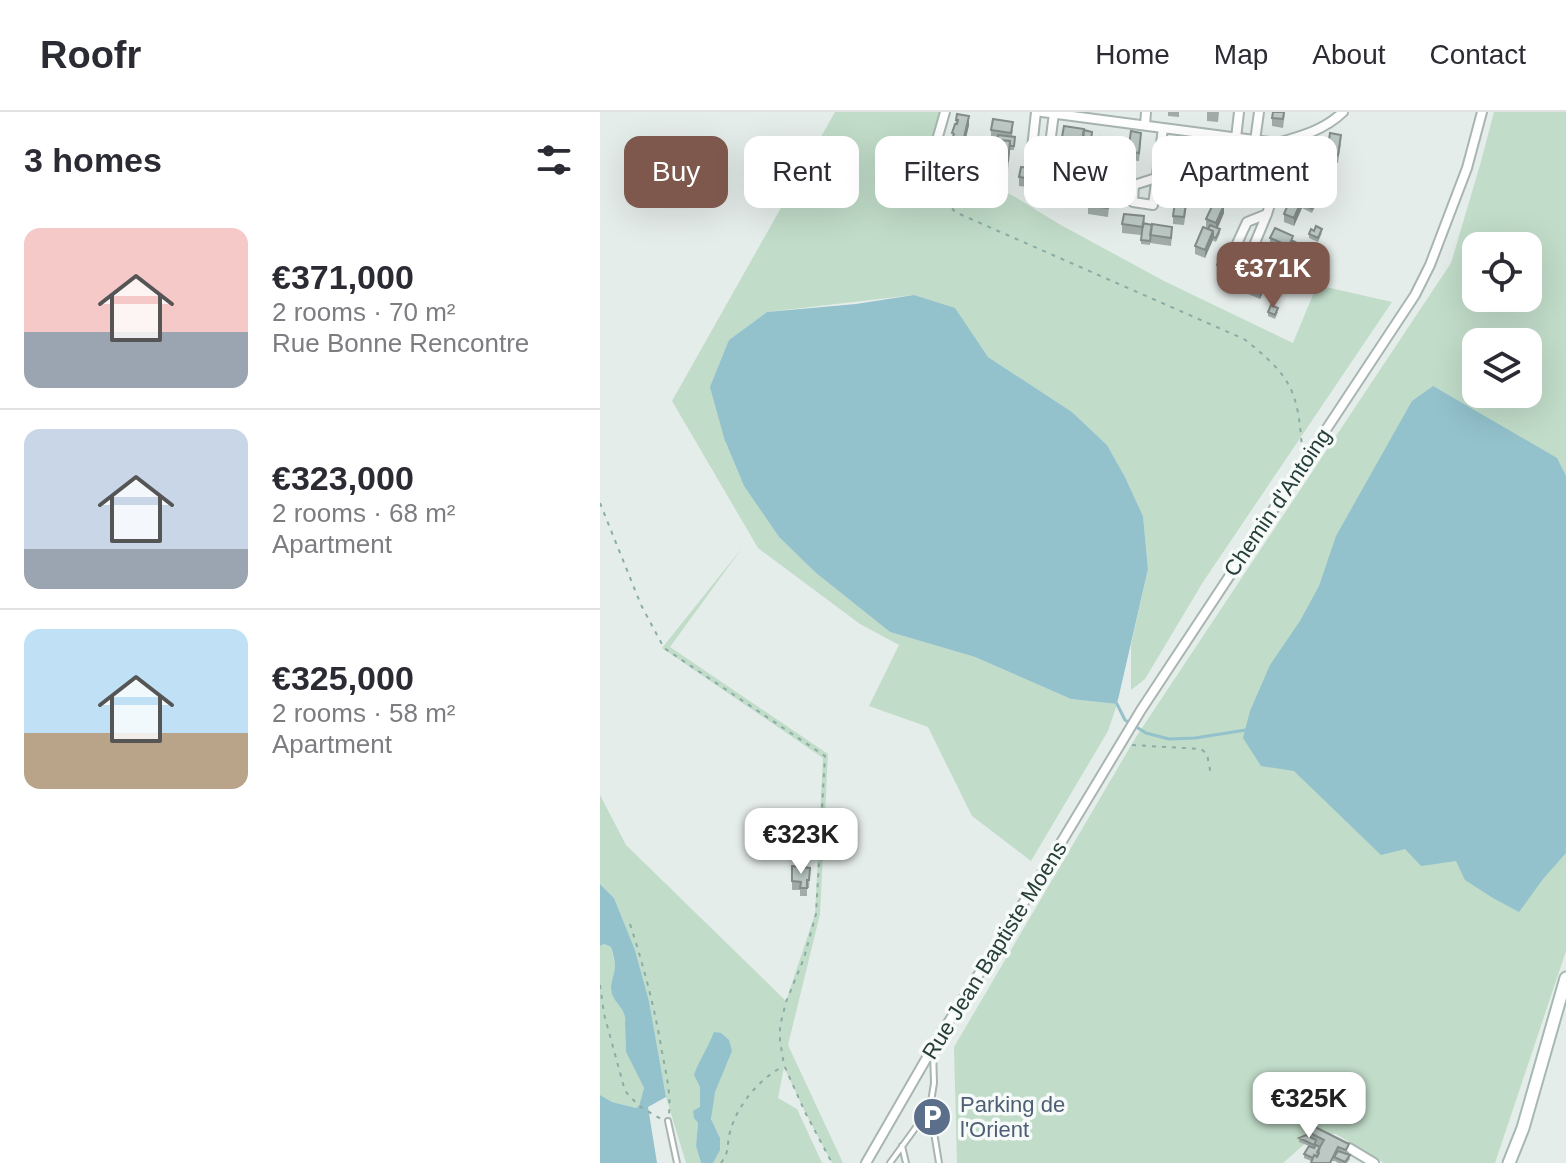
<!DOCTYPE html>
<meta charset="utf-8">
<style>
:root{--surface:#fff;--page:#f7f7f7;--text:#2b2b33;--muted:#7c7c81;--line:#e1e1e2;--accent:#7e584d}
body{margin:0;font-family:Helvetica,sans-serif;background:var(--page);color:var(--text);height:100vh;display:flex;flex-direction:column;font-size:30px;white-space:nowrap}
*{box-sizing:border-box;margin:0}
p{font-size:26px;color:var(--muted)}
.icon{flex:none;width:44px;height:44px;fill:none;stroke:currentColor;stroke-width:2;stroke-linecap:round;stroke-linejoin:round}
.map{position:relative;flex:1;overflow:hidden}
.sheet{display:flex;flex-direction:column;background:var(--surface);width:600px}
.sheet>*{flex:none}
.hud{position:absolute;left:24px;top:24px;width:760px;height:72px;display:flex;gap:16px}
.buttons{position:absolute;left:862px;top:120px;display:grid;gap:16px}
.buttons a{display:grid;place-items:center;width:80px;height:80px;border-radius:16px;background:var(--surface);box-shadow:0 8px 32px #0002;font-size:40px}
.price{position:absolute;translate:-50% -68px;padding:0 18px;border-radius:16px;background:#fff;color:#222;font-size:26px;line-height:52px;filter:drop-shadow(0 2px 4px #0008)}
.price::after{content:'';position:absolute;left:50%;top:48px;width:24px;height:18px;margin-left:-12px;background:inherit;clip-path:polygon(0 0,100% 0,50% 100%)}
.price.selected{background:var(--accent);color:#fff}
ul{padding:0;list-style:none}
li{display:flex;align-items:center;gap:24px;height:200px;padding:0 24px}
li+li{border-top:2px solid var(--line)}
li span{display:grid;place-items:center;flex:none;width:224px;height:160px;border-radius:16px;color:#555}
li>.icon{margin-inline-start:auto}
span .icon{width:96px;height:96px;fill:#fffc;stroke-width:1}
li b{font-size:34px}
h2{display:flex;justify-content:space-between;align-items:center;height:96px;padding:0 24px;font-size:34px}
.chip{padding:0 28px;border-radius:16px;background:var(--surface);box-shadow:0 8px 32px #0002;font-size:28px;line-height:72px}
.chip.selected{background:var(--accent);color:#fff}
header{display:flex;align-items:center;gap:48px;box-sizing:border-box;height:112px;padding:0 40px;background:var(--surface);border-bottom:2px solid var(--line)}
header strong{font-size:38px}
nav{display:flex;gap:44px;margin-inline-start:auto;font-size:28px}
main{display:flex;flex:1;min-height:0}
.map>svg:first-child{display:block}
</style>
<header>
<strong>Roofr</strong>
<nav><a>Home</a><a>Map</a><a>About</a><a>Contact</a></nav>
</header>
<main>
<section class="sheet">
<h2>3 homes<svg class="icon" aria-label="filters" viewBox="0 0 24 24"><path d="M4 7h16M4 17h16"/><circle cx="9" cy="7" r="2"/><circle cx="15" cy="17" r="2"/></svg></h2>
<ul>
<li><span style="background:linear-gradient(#f6c9c9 65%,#9aa5b1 0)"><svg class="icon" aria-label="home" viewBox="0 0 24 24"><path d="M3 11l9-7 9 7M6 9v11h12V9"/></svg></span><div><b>€371,000</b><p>2 rooms · 70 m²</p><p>Rue Bonne Rencontre</p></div></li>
<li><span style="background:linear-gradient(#c9d6e8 75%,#9aa5b1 0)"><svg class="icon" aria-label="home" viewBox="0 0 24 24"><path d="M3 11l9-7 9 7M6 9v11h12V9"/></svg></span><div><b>€323,000</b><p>2 rooms · 68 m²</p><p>Apartment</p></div></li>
<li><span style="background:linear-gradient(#bfe0f5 65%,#b9a48a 0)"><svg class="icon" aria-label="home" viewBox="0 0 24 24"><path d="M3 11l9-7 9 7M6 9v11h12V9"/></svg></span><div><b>€325,000</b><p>2 rooms · 58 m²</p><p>Apartment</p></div></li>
</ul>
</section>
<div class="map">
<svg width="966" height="1051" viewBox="0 0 966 1051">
<rect width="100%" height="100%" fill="#e5edea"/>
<path fill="#c1dcc9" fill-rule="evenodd" d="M235 0H341L334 42 415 85 459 112 564 169 693 231 717 173 792 190 603 470 545 567 531 578V533L548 457 543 404 525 365 507 333 472 300 388 245 355 197 314 183 167 200 129 228 125 330 144 374 179 425 216 461 290 520 375 545 471 587 517 592 508 619 431 749 372 704 328 615 269 594 299 533 260 512 158 436 72 289Z
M894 0H966V839L895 1051H784L736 1022H716L683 1051H357L354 935 536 625 851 151 880 53ZM876 134H928V186H876ZM876 230H928V282H876Z
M142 436 70 535 228 642 220 802 188 933 243 1051H232L205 1000 184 955 178 986 197 997 222 1051H113C117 1040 123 1033 118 1021 116 1017 113 1014 112 1009 107 994 120 961 129 948L100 975V995L94 1006 98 1011 96 1034 101 1051H86L66 985 49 889 35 838 14 786 0 772V683L26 733 186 889 215 802 223 646 62 536Z
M4 832 11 835C12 842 15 848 15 855 14 865 9 871 12 881 16 893 27 898 25 911L26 940 44 976 39 994 36 996 12 990 0 983V834Z"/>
<path fill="#93c1cc" d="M314 183 355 196 388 245 472 300 507 333 525 365 543 404 548 457 517 592 471 587 375 545 290 520 216 461 179 425 144 374 125 329 110 275 129 228 167 200 256 192Z
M833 274 957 346 966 364V741L943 767 919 800 893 786 865 768 856 749 821 754 805 737 781 743 694 659 661 654 643 626 650 599 670 553 700 509 719 474 736 424 812 289Z
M0 772 14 786 35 838 49 889 66 985 48 995 57 1051H0V983L12 990 36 996 39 994 44 976 26 940 25 911C27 898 16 893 12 882 9 872 14 865 15 855 15 848 13 842 11 835L4 832 0 834Z
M114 920 121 921 129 928 132 939 115 980 111 1007 120 1026V1038L113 1051H101L96 1034 98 1011 94 1006 93 999 100 995V975L94 963C99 948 108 936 114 920Z"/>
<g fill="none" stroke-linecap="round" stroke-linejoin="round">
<path stroke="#93c1cc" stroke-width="3" d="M517 592 525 608 546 621 569 627 595 626 646 618"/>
<g stroke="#a8b5b1" stroke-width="8">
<path id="lane" d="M333 939 334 971 330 996 339 1051
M68 1009 77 1051
M302 1034 306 1051
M290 1051 330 996"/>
</g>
<g stroke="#a8b5b1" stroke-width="12">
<path id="street" d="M436 0 431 45 448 48 454 1
M442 0 677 31C702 24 724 18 743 0
M545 13 546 0
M636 26 639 0
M655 29 659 0
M333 42 345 0
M556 66 534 73 533 90 553 93 563 16
M667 102 647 110 635 136 650 143 667 102 672 86 677 31
M749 1036 774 1051
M266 1051 333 935 453 744 541 598 815 183 830 153 867 56 882 0"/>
</g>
<g stroke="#a5b8b2" stroke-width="15">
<path id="secondary" d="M909 1051 923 1016 966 866"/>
</g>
<path stroke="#89ada4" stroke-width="2" stroke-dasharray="4 6" stroke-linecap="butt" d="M333 51C333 70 344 86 355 100L644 227C691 264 698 278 702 337
M0 391 41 493 64 536 225 644 216 802 204 846 186 890 180 914V929L184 953 205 1000 232 1051
M532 633 601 637 607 642 611 663
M30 812C44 855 55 897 62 940 66 961 71 981 69 1002
M0 873 4 902 25 979 39 994 61 1007
M121 1051C131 1036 126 1035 130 1020 137 994 158 968 182 955"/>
<use href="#lane" stroke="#fff" stroke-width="4"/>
<use href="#street" stroke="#fff" stroke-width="8"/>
<use href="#secondary" stroke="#fff" stroke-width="11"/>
</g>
<path fill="#a1aca8" d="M568 0H579V5L568 4Z
M607 0H619L618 10 607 9Z
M685 0 683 16 672 14V6Z
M356 8 369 13 362 43 350 40V32L352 27Z
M464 14 491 33 486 34 484 45 481 44 479 65 468 63V55L475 35 462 33Z
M391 18H413L412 24 415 29 414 38H410L408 58 397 56 398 36H397V28L391 27Z
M541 29 539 49 529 48 528 54H526V59L517 58 518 47 500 44V36H528Z
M741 31 738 51 727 50V57H722V52L718 51V55L697 52V44L728 38Z
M570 40 617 47 615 67 604 66V52L597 53V55L592 54 591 58 576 56V52H570V48H569Z
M654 46 652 62H655L654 76 650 75 648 85 629 83V74L641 65V56Z
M419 65H440L468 76 467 87 447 84V88L442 87 443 80 439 79V76L419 74Z
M514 65 512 78H515L513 95 509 94 508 105 488 102V94L500 84V76Z
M687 71 713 82 717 91 712 101 702 96 694 114 684 110V102L697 84 687 80Z
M568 74H589V80L591 83 603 85V93L587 92 584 113 573 112V104L580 83 568 82Z
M469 75 485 84 481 88 469 79Z
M624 101 618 116 620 121 616 130 612 128 605 146 595 142V134L609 116 606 115V107Z
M544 111 572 123 571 134 550 131V133L541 132V123L522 121V112Z
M714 119 722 121 718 130 709 126V122Z
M670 126 693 129 697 135 689 154V150L688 152 685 151 677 169 667 165V157L680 139 670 135Z
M617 153 640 159 664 177 660 187 641 179 640 182 634 180 635 169 617 161Z
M668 200H678L675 207 668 204Z
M192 754 210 756 209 776H207V784H200V778H192Z
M706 1019 749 1040 748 1042 750 1047 747 1051H738L735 1049H711L704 1046V1042L709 1034 699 1030V1026L706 1023Z"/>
<path fill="#838c88" d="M369 4V13L362 43V34Z
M492 20 491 33 486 34 484 45 485 34 483 35 484 25Z
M702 87V96L694 114V106Z
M624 93V101L616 119V111Z
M613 119V128L605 146V138Z
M697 131V135L689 154V150Z
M685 142V151L677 169V161Z
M664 169V177L660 187V179Z"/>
<path fill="#bbc8c3" stroke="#838c88" stroke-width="2" d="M673 0H684L683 7 672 6Z
M357 2 369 4 362 34 350 32 354 22 352 21 355 12H357L358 8H356Z
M393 7 413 10 411 21 391 18Z
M464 14 484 17 482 28 462 25Z
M484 18 492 20 491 29 483 31Z
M531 19 541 21 539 41 528 39Z
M730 21 741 23 738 43 727 41Z
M398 23 415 25 414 34H410V29L400 28 399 32H397Z
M501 25 521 28 520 39 500 36Z
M400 28 410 29 408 49 397 48Z
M475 31 486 32 484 41 481 40V36L474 35Z
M578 33 598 36 597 46 577 44Z
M699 33 719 36 718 47 697 44Z
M471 35 481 36 479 56 468 55Z
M521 35 528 36V50H526V55L517 54Z
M599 36 607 37 605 48 597 49Z
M643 36 654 38 651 58 641 56Z
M720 36 728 38 727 53H722V48L718 47Z
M607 37 617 39 615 59 604 57Z
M570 40 577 41V48H570L571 44H569Z
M578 48 592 50 591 54 576 52Z
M421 55 440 57 439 68 419 65Z
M503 56 514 57 511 77 500 76Z
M645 61 655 62 654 71H650V66L643 65Z
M691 62 714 72 711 81 717 83 715 88 697 81 698 77 687 71Z
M569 63 589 66 588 76 568 74Z
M630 64 650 66 648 77 629 74Z
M440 65 448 66 447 84 442 83 443 76 439 75Z
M448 65 468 68 467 79 447 76Z
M473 70 485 79 481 84 469 75Z
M511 78H515L513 91 509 90V85H503L504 80 511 81Z
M580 79 591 81V83L603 85V89L587 88V85L580 84Z
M489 83 509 85 508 96 488 94Z
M576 83 587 85 584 105 573 104Z
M692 83 702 87 694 106 684 102Z
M696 85 715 92 712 97 702 92V87Z
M615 88 624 93 616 111 606 107Z
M524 102 544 104 543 115 522 112Z
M543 111 552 113 550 129 541 128Z
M552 112 572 115 571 126 550 123Z
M610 113 620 117 616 126 613 125V119L608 117Z
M716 114 722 117 718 126 709 122 711 117 714 119Z
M603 115 613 119 605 138 595 134Z
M675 116 693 124 689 134 670 126Z
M693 129 697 131 689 150V146L688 148 685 147V142L680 140 682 135 689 138Z
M676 138 685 142 677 161 667 157Z
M621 143 640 151 636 161 617 153Z
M639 158 645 161 640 178 634 176Z
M645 161 664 169 660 179 641 171Z
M671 193 678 196 675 203 668 200Z
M192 754 210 756 209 768H207V776H200L201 770 192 769Z
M715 1015 749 1032 746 1038 738 1035 730 1051H711L714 1043 717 1045 719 1041 717 1040 724 1028 706 1019Z
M706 1023 716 1028 714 1033 699 1026Z
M716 1033 720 1035 717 1044 714 1043 713 1046 704 1042 709 1034 714 1036Z
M738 1039 750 1043 745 1050 734 1045Z"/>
<defs>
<g id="parking-disc" transform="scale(2)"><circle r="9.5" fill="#5c6f8a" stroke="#f6faf8"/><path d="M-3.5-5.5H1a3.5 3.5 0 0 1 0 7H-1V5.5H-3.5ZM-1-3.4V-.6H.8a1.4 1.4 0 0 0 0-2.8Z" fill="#fff"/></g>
</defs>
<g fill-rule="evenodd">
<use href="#parking-disc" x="332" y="1005"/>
</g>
<g text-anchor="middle" stroke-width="7" stroke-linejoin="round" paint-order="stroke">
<g font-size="22" fill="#263d38" stroke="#f6faf8">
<text transform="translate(677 390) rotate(-56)" y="8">Chemin d'Antoing</text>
<text transform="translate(394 838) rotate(-58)" y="8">Rue Jean Baptiste Moens</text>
</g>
<g font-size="22" fill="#4e5e75" stroke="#f6faf8" text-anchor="start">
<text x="360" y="1000">Parking de<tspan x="360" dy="25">l'Orient</tspan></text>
</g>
</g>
</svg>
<div class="buttons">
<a><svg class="icon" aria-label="locate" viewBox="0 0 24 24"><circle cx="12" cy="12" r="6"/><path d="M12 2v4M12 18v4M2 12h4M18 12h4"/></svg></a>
<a><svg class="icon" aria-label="layers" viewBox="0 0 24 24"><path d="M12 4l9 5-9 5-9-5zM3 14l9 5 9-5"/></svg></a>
</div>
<b class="price selected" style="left:673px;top:198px">€371K</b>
<b class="price" style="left:201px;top:764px">€323K</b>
<b class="price" style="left:709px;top:1028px">€325K</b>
<div class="hud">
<a class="chip selected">Buy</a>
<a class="chip">Rent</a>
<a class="chip">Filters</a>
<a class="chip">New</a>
<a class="chip">Apartment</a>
</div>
</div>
</main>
